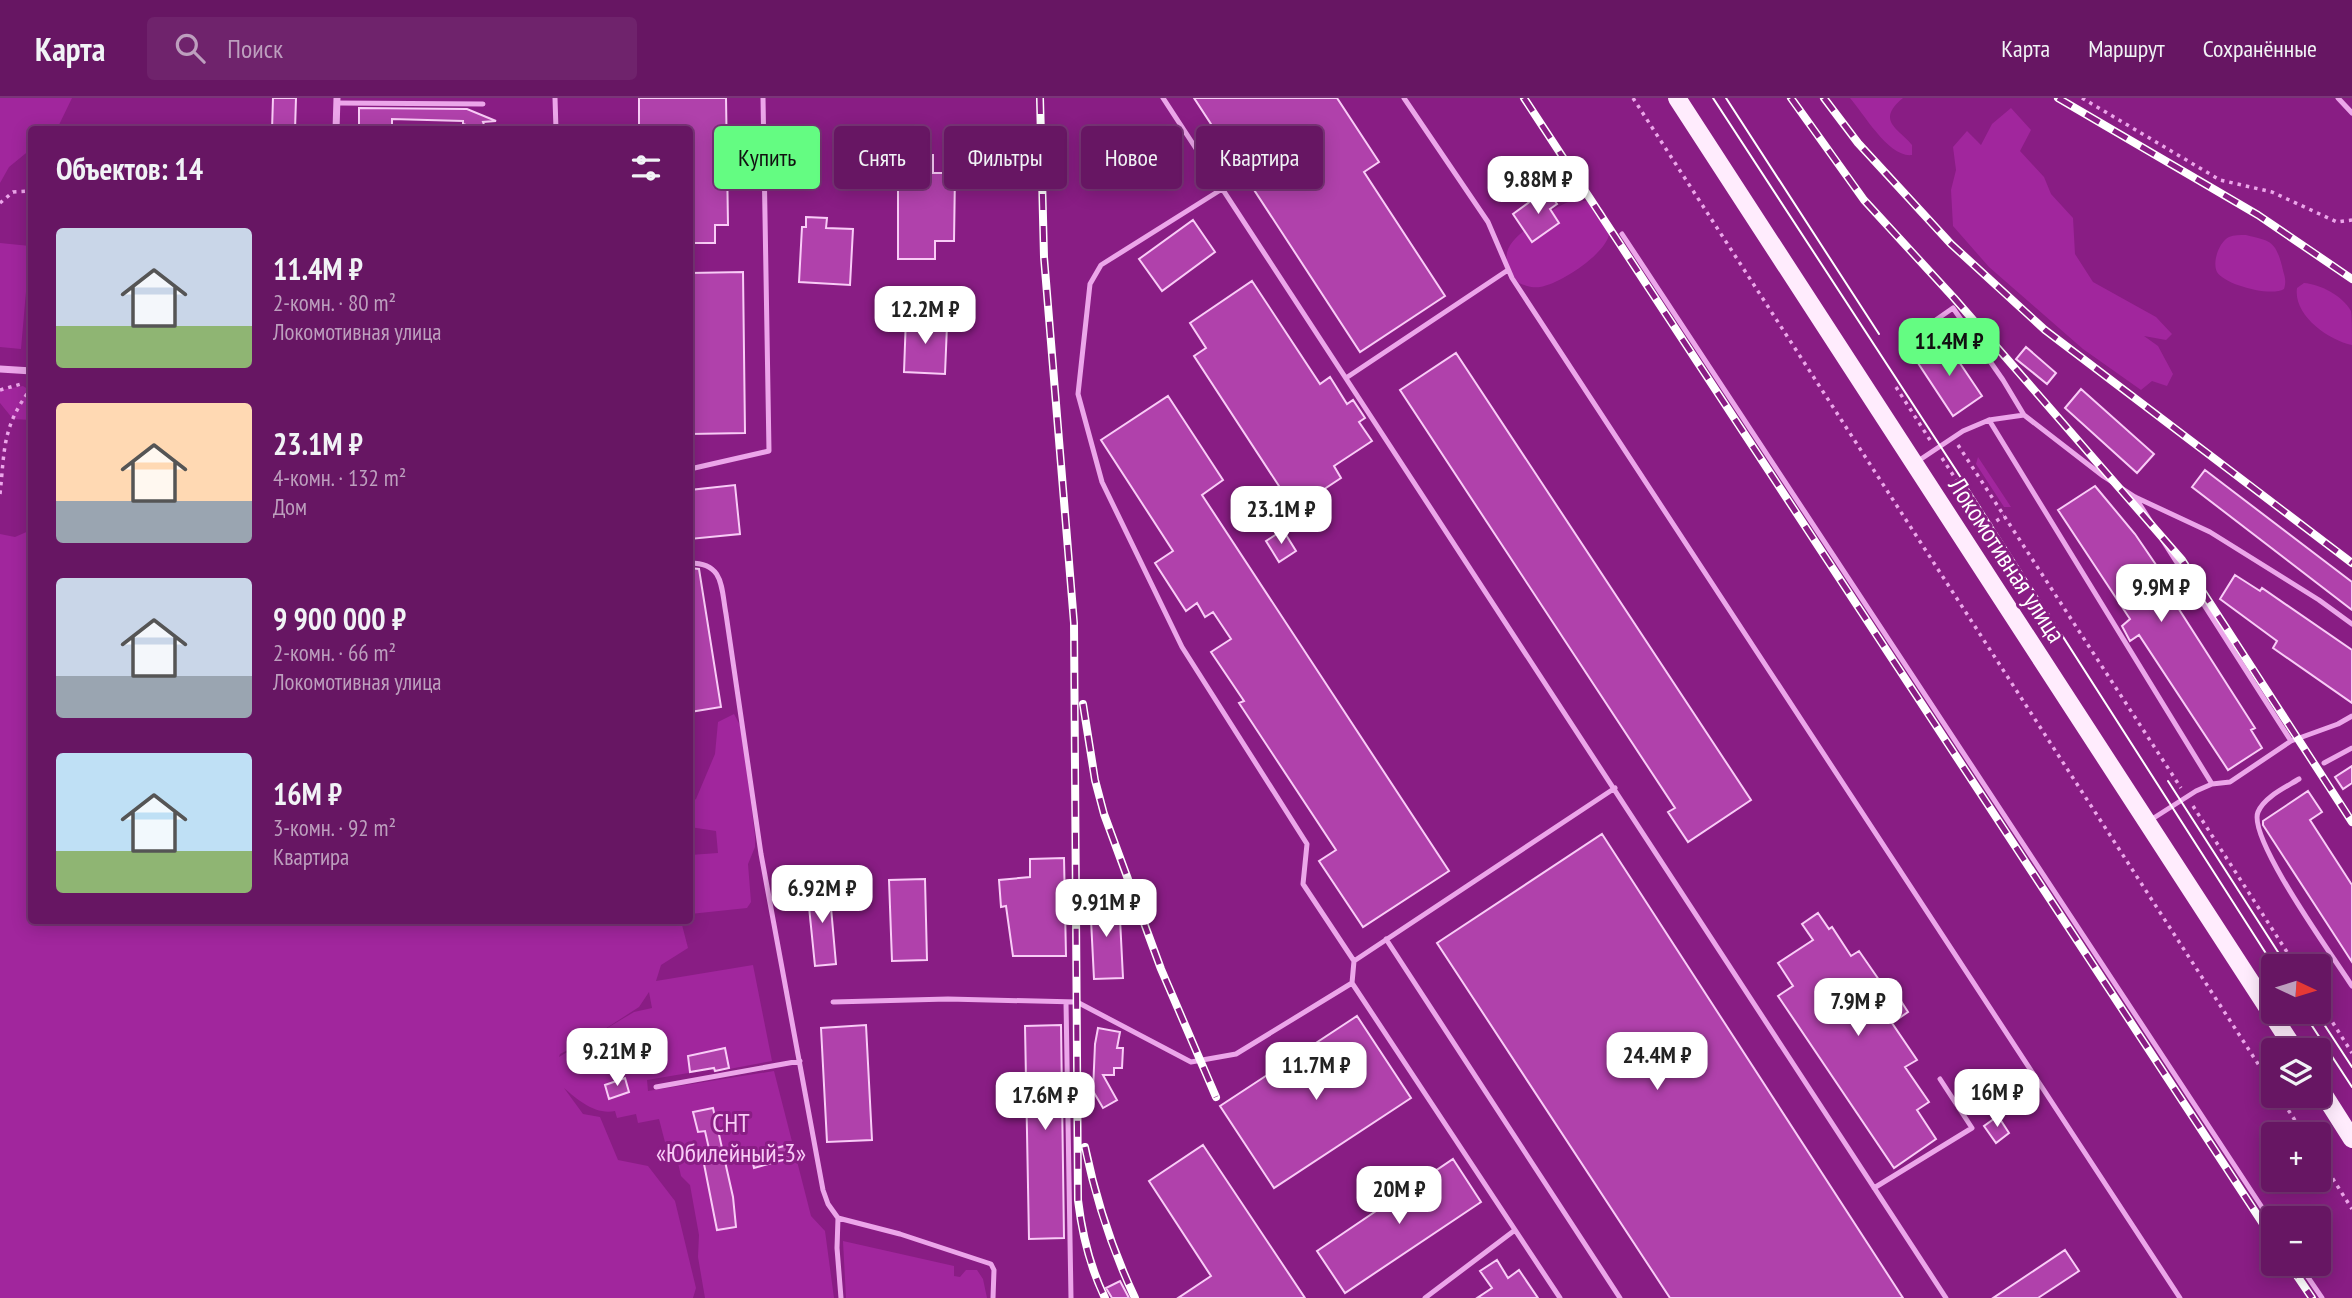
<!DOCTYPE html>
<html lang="ru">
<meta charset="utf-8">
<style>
:root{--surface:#671663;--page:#6f236c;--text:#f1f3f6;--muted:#bd9fbe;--line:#7a3578;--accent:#64fc82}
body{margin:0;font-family:"PT Sans Narrow",sans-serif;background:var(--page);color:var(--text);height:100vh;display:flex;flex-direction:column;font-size:26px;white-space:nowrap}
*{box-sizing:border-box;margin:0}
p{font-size:23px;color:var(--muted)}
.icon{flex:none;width:38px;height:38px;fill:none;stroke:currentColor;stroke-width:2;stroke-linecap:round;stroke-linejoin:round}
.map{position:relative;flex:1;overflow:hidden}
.drawer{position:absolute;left:28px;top:28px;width:665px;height:798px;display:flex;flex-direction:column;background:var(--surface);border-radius:7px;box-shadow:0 4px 18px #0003,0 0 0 2px var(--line)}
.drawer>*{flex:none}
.hud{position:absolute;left:714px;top:28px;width:665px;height:63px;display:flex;gap:14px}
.needle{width:46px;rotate:94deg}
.buttons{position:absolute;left:2261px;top:856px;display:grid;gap:14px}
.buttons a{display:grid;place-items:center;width:70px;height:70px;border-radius:7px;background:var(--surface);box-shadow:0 4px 18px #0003,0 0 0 2px var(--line);font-size:35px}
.price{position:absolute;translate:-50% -60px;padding:0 16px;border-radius:14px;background:#fff;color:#222;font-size:23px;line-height:46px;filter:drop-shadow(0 2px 4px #0008)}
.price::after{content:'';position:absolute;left:50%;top:42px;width:21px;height:16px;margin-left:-10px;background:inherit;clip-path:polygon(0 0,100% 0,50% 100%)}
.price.current{background:var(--accent);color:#111}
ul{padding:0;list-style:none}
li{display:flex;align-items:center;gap:21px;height:175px;padding:0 28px}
li span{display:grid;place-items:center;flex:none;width:196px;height:140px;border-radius:7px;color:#555}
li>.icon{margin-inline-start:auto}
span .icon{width:84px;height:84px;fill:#fffc;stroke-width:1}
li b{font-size:30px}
h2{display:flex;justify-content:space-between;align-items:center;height:84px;padding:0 28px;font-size:30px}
.tag{padding:0 24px;border-radius:7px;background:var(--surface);box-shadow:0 4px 18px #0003,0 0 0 2px var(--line);font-size:24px;line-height:63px}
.tag.current{background:var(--accent);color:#111}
header{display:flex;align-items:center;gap:42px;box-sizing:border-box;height:98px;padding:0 35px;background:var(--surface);border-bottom:2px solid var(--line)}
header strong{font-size:33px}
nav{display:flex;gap:38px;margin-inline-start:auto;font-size:24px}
.search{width:490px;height:63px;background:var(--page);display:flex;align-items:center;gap:18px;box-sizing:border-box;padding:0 24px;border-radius:7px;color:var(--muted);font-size:26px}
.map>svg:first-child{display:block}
</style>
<header>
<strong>Карта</strong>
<div class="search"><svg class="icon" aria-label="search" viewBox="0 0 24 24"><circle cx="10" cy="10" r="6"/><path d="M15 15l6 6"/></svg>Поиск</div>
<nav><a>Карта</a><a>Маршрут</a><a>Сохранённые</a></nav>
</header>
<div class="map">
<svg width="2352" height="1200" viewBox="0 0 2352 1200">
<rect width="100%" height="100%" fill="#891d84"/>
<path fill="#a1269d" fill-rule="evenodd" d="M0 0H72L57 31 32 32 31 51 9 69 0 85Z
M1850 0H1903C1875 23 1899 31 1912 47V57C1889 60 1864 16 1850 0Z
M2011 10 2031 32 2020 53 2044 79 2051 96 2073 120 2075 156 2093 184 2156 219 2172 236 2166 242 2144 238 2158 248 2173 276 2167 288 2152 283 2141 292 2083 251 1989 169 1953 128 1951 92 1956 72 1953 49 1967 33 1981 47 1992 26Z
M1577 102C1589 103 1599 104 1605 115 1608 122 1610 129 1609 137 1604 157 1560 186 1540 189 1533 190 1526 188 1519 185 1490 153 1517 137 1542 120 1553 112 1563 104 1577 102Z
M2246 137C2270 143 2275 142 2282 168 2284 178 2287 181 2284 191 2271 199 2225 187 2217 174 2212 164 2219 144 2229 139 2234 137 2240 137 2246 137Z
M0 145 30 148 21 251 0 249Z
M2304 185C2320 186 2343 198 2351 213 2352 222 2352 237 2352 247 2328 242 2293 217 2297 190Z
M23 288 31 293V322L13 321 0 305V292Z
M1978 359 2011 409H2004L1976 366Z
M31 432 32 822 681 823 688 850 661 867 656 883 753 867 772 963 713 974 712 971 647 982 648 993 774 973 811 1118 825 1133 834 1200H705L698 1159 699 1137 690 1087 681 1078 678 1065 666 1048 659 1021 638 1025 636 1016 617 1020 615 1013C595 1017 578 1002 564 990L583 1016 600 1019 618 1062 648 1068 675 1103 696 1190 693 1200H0V436L15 439ZM649 894 652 910 634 914 559 959 560 956 591 940 639 909Z
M734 616 742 631 755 738V749L748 766 751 804 747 810 690 816V757L718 755 716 733 690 729V705L696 701 715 656 718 624Z
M843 1143 954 1168V1178L960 1179 966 1172H977L983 1181 987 1200H846Z"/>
<path fill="#b041ab" stroke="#f9ccf7" stroke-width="2" d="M273 0H296L295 32H272Z
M639 0H726L728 127H715V145H690V32H639Z
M1194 0H1337L1379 64 1364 74 1445 198 1360 254Z
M359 10 467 11 496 23 483 24 486 32H481L463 26V23L392 21V32H359Z
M898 57H933V75H955L954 143H935V161H898Z
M1547 91 1557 106 1550 111 1559 125 1532 144 1513 116Z
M806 119 827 120 826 130 853 131 850 187 799 184 802 129H806Z
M1193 122 1215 154 1162 193 1139 161Z
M743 174 745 335 690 336V175Z
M1252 183 1320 286 1330 279 1347 306 1353 302 1365 320 1359 324 1372 343 1334 368 1341 380 1294 411 1194 258 1206 250 1190 225Z
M906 219 936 220V227H947L945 276 904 274Z
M1945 243 1982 298 1953 318 1916 262Z
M2026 249 2056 275 2047 286 2016 261Z
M1456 255 1751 702 1688 744 1668 714 1675 710 1400 292Z
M2081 291 2154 356 2137 375 2065 310Z
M1168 298 1223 382 1202 397 1449 773 1363 829 1319 763 1336 752 1239 605 1244 603 1211 554 1231 541 1213 514 1205 519 1197 505 1186 513 1155 465 1173 453 1101 342Z
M2205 372 2352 484V512L2192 389Z
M735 387 740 436 690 441V392Z
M2095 388 2135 436 2180 502 2175 505 2255 630 2251 632 2262 650 2228 672 2139 537 2130 543 2122 528 2130 521 2058 412Z
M1283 432 1296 453 1279 464 1266 443Z
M690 470 699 471 721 609 690 614Z
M2235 477 2260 493 2262 490 2352 552V605L2273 550 2277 543 2220 501Z
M2352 668V685L2343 691 2335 679Z
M2308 693 2322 714 2310 722 2352 787V864L2263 727V723Z
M1602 736 1903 1200H1670L1437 845Z
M1064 760 1066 858H1013L1006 808 1001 809 999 782 1030 779V761Z
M925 781 927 862 892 863 889 782Z
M829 787 836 866 815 868 807 789Z
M1119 801 1123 880 1094 881 1090 802Z
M1818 815 1829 831 1832 829 1851 858 1859 853 1884 889 1890 886 1908 914 1892 925 1917 962 1905 969 1929 1004 1917 1012 1936 1041 1894 1070 1778 898 1793 888 1778 865 1813 842 1802 826Z
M1357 918 1411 1000 1274 1090 1220 1008Z
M866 927 872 1042 827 1044 821 930Z
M1061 927 1064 1140 1029 1141 1025 928Z
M1098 930 1120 934 1117 950H1123L1122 970H1114V977H1103L1117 1002 1103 1010 1093 993 1095 946Z
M725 950 729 970 715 973 714 970 690 974 688 958Z
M625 980 629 994 609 1001 605 987Z
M713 1010 733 1099 736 1129 717 1132 704 1066 712 1064 705 1033 698 1034 693 1014Z
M1998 1018 2009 1035 1996 1045 1984 1028Z
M791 1046 794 1059 754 1070 751 1057Z
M1203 1047 1305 1200H1178L1211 1178 1149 1083Z
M1453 1061 1481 1104 1345 1195 1317 1153Z
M2065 1152 2079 1173 2038 1200H1993Z
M1497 1162 1508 1180 1519 1172 1538 1200H1477L1492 1190 1480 1173Z
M1120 1183 1129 1200H1112L1106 1190Z"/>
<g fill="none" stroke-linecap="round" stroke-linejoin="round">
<path stroke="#eca6ea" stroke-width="3.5" stroke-dasharray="3.5 5" stroke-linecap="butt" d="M1633 0 2273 989
M2082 0 2220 82 2272 94 2337 124 2352 122
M0 105 13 94 32 93
M1896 289 1930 342
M0 292 21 286
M1958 347 2181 690
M1942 360 1987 429 2004 418
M0 396C5 349 2 329 32 289
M2193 708 2296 868
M2319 903 2352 955
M2279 998 2304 1036
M2319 1059 2352 1111"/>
<path stroke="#eca6ea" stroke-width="5" d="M555 0 556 32
M1163 0 1946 1200
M1404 0 1488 124 1512 180 2180 1200
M2338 0 2352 15
M337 5 483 6
M1622 136 2273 1126
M1910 240 1953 210 2003 282 2024 317
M1346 280 1508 172
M1989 322 2212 686
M1915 365 1963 333 1989 322 2024 317 2103 378 2135 399 2210 434 2319 502 2352 526
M690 371 769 353 763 0
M2135 399 2291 643 2230 684 2212 686 2196 693 2149 723
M690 465C724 465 721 489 726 516L761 756 823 1092 828 1106 838 1120 900 1136 991 1166 994 1172 993 1200
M2291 643 2338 626 2352 618
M2324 665 2352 650
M2299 681C2286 689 2264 699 2258 714 2247 740 2335 861 2352 888
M1386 841 1620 1200
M1354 863 1615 690
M1352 885 1560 1200
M833 904 948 901 1077 904 1191 964 1236 956 1352 885 1354 863 1303 786 1307 746 1182 549 1102 384 1078 296 1090 186 1101 167 1222 91
M1066 904 1071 1200
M656 989 800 963
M1874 1090 1972 1030 1940 981
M838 1120 837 1150 841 1200
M2299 1166 2322 1200
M1425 1200 1515 1132"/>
<path stroke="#eca6ea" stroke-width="7" d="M336 32 337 0
M0 271 32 273"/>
<path stroke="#ffecfd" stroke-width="18" d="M1677 0 2295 952
M2319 989 2352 1041"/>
<path stroke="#fff" stroke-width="2" d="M1713 0 1967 389 2274 868
M1726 0 1879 236
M2168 683 2287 868
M2303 914 2352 989
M2316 914 2352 969"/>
<g stroke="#fff" stroke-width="8">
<path id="rail" d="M1040 0 1044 159 1074 525 1078 1102C1082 1136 1090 1169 1105 1200
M1524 0 2273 1141
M1791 0 1864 102 1954 200 2182 462 2352 724
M1824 0 1858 45 1951 146 2045 232 2352 465
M2058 0 2258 117 2352 181
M1083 606 1095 682 1104 716 1161 871 1216 999
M1085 1049C1096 1102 1112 1151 1135 1200
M2289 1166 2312 1200"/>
</g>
<use href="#rail" stroke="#891d84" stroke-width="5" stroke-dasharray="16" stroke-linecap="butt"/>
</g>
<g text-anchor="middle" stroke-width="6" stroke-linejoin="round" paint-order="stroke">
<g font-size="26" fill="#fff" stroke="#891d84">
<text transform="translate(2007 462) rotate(57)" y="9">Локомотивная улица</text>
</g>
<g font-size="26" fill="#f9ccf7" stroke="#891d84">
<text x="731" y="1034">СНТ<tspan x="731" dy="30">«Юбилейный-3»</tspan></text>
</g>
</g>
</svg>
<div class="buttons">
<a><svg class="needle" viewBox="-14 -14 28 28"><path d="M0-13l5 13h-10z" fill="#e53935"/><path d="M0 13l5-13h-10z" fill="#bd9fbe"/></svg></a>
<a><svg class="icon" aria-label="layers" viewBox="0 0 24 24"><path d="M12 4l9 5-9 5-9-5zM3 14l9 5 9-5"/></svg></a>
<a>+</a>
<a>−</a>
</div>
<b class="price" style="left:1538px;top:118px">9.88M ₽</b>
<b class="price" style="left:925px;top:248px">12.2M ₽</b>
<b class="price current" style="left:1949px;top:280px">11.4M ₽</b>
<b class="price" style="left:1281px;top:448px">23.1M ₽</b>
<b class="price" style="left:2161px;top:526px">9.9M ₽</b>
<b class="price" style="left:822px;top:827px">6.92M ₽</b>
<b class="price" style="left:1106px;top:841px">9.91M ₽</b>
<b class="price" style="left:1858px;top:940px">7.9M ₽</b>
<b class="price" style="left:617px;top:990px">9.21M ₽</b>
<b class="price" style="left:1657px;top:994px">24.4M ₽</b>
<b class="price" style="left:1316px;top:1004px">11.7M ₽</b>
<b class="price" style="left:1997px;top:1031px">16M ₽</b>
<b class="price" style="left:1045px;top:1034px">17.6M ₽</b>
<b class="price" style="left:1399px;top:1128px">20M ₽</b>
<div class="hud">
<a class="tag current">Купить</a>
<a class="tag">Снять</a>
<a class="tag">Фильтры</a>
<a class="tag">Новое</a>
<a class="tag">Квартира</a>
</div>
<section class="drawer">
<h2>Объектов: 14<svg class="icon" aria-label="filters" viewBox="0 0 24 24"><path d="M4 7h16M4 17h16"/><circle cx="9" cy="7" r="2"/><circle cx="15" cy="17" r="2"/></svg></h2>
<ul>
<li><span style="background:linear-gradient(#c9d6e8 70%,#8fb573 0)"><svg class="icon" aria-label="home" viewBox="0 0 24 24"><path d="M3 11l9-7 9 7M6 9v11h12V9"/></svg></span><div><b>11.4M ₽</b><p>2-комн. · 80 m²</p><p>Локомотивная улица</p></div></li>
<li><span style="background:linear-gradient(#ffd9b3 70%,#9aa5b1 0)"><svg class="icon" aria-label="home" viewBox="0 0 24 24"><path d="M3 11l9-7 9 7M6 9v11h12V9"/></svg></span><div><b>23.1M ₽</b><p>4-комн. · 132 m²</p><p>Дом</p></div></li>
<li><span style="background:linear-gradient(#c9d6e8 70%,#9aa5b1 0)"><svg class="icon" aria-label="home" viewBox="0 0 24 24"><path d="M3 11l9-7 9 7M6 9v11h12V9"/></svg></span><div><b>9 900 000 ₽</b><p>2-комн. · 66 m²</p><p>Локомотивная улица</p></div></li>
<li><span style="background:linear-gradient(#bfe0f5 70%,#8fb573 0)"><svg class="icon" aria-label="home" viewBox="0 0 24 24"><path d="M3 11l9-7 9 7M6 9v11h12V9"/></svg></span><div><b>16M ₽</b><p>3-комн. · 92 m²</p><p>Квартира</p></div></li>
</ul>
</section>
</div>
